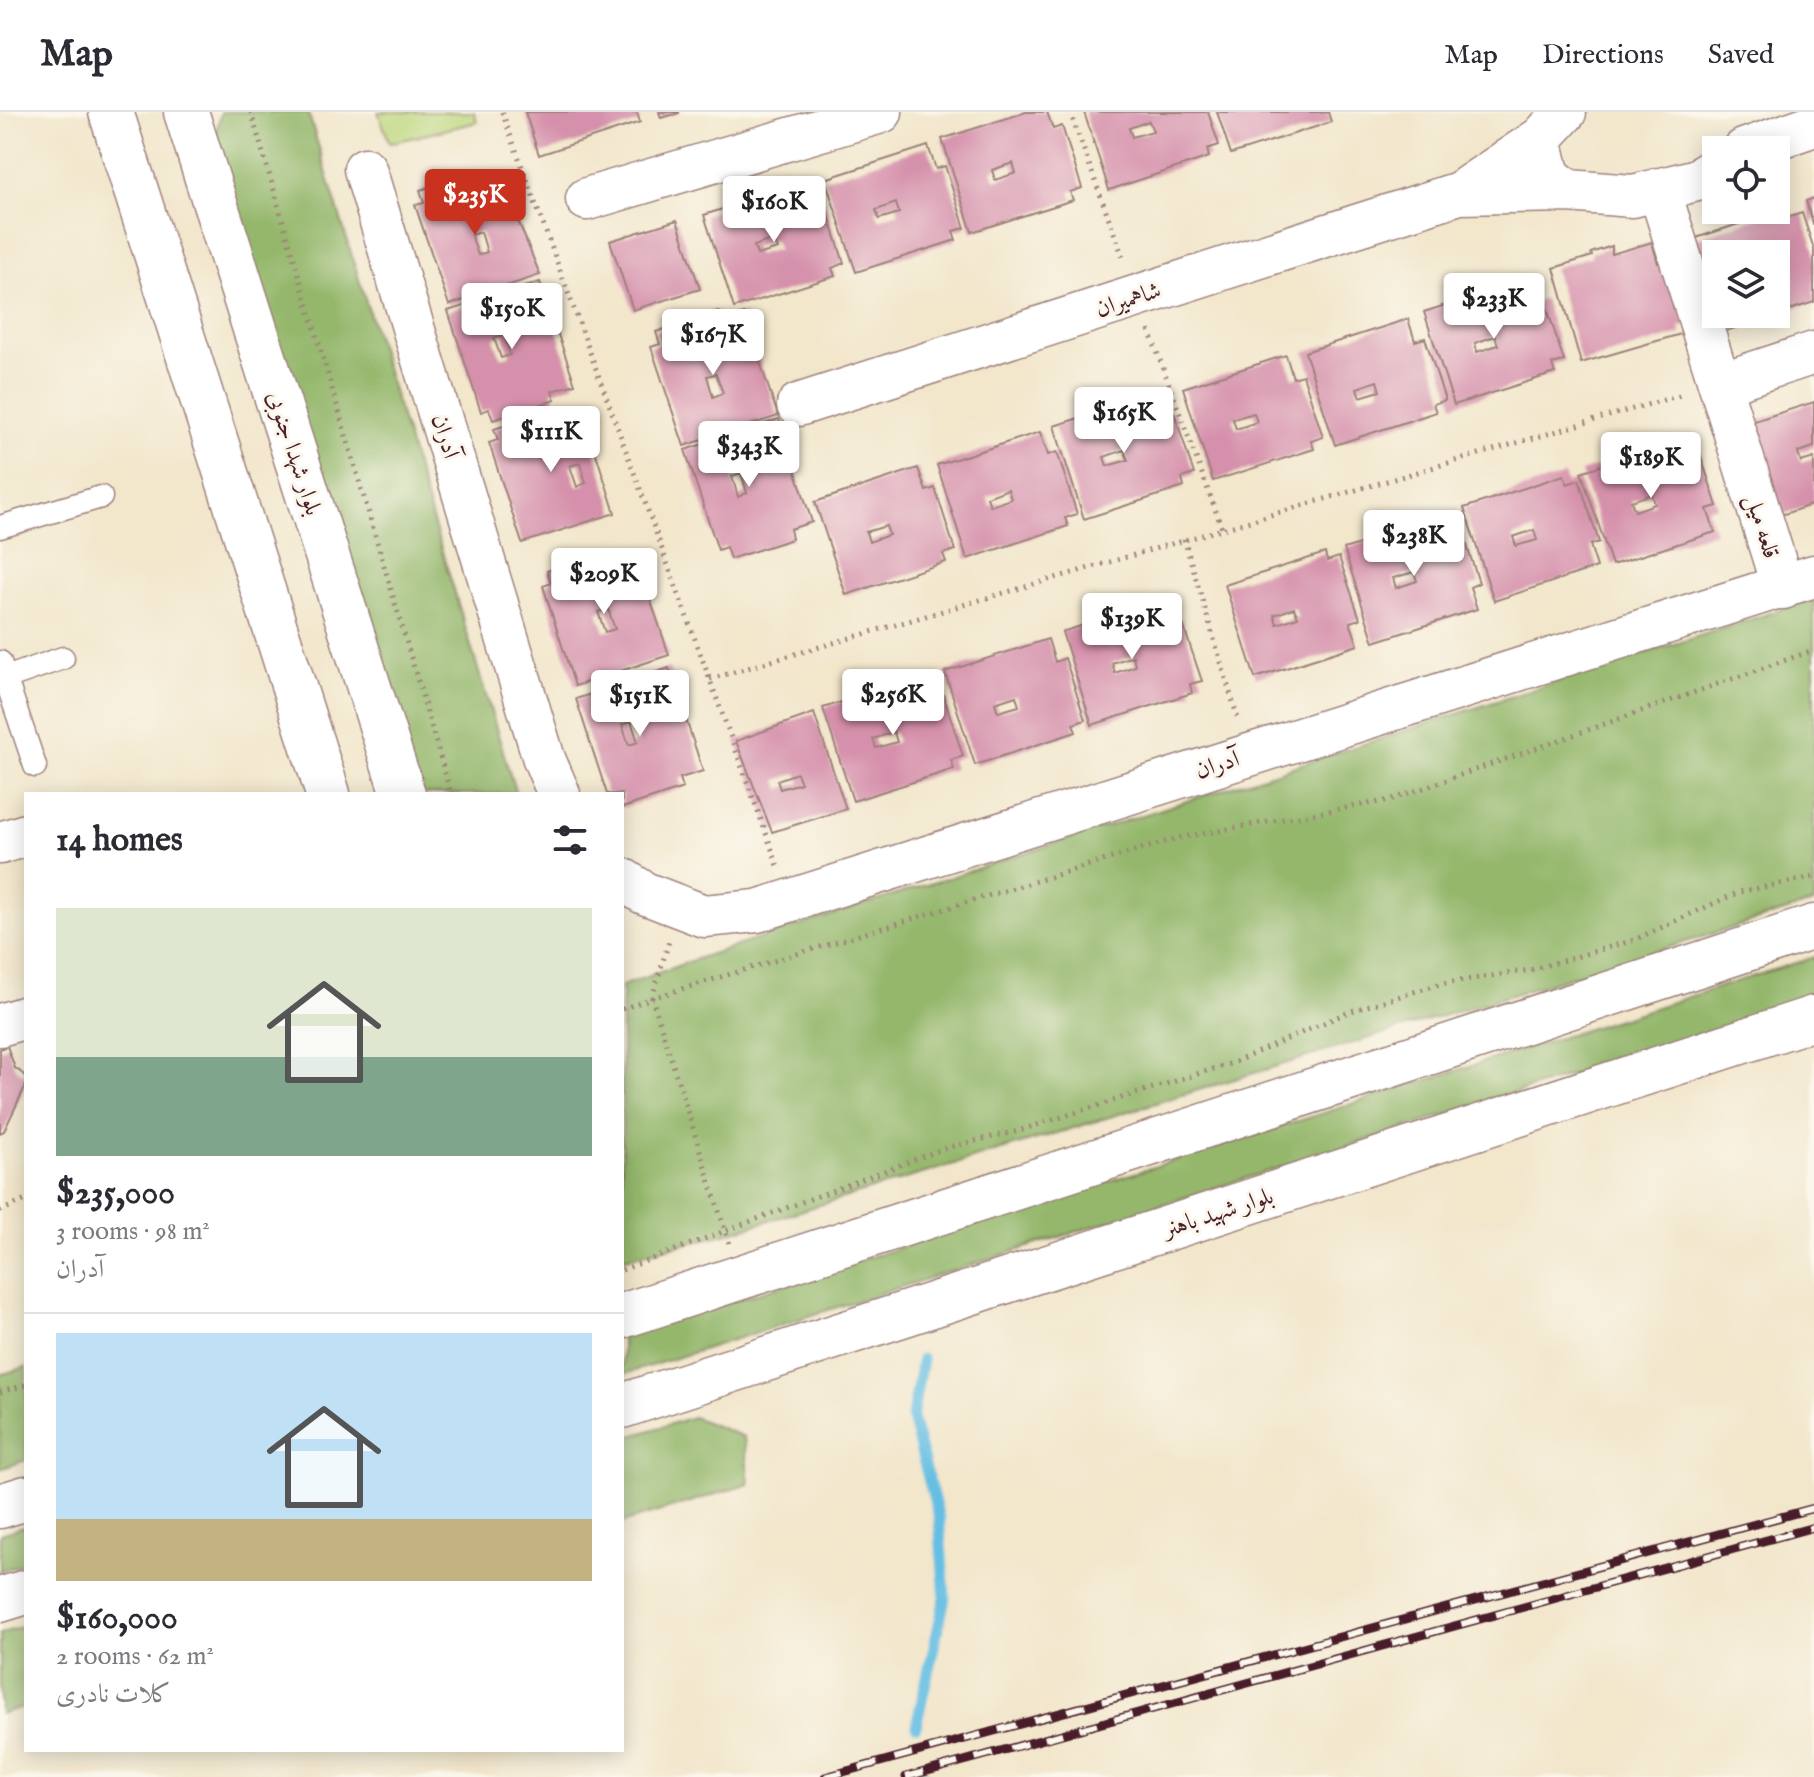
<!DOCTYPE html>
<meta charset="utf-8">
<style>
:root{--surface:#fff;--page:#f7f7f7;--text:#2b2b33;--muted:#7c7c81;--line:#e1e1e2;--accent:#c8321e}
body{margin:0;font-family:"IM FELL English",Amiri,serif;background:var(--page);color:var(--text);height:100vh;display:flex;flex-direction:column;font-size:30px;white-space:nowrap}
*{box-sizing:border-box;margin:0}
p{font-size:26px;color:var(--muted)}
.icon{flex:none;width:44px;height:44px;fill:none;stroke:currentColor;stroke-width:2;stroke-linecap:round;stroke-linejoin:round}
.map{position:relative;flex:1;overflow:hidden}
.details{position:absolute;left:24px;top:680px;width:600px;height:960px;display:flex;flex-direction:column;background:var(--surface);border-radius:0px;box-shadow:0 4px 20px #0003}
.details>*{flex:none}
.buttons{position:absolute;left:1702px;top:24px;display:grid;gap:16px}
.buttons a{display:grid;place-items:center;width:88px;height:88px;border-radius:0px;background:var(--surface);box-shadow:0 4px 20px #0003;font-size:40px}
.price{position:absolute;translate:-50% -68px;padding:0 18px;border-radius:8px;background:#fff;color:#222;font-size:26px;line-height:52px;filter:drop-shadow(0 2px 4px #0008)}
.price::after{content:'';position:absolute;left:50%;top:48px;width:24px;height:18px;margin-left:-12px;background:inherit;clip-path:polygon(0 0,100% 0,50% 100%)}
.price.active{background:var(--accent);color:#fff}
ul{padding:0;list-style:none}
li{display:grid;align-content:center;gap:16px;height:424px;padding:0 32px}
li+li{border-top:2px solid var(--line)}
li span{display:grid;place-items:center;height:248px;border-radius:0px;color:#555}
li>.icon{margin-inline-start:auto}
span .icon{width:144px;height:144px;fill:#fffc;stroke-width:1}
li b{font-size:34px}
h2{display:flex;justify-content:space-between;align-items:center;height:96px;padding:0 32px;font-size:34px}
header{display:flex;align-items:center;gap:48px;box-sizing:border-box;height:112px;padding:0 40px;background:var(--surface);border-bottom:2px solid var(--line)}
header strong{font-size:38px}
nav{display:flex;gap:44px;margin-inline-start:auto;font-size:28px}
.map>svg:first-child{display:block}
</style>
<header>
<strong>Map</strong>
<nav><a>Map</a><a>Directions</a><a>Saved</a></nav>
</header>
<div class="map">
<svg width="1814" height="1665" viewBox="0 0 1814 1665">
<rect width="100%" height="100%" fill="#fbf7ec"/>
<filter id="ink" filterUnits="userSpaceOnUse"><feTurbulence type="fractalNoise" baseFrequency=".0125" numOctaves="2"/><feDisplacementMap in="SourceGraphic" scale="16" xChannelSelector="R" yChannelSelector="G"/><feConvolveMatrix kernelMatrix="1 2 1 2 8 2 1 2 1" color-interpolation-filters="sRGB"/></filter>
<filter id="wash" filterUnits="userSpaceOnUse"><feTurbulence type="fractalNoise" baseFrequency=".006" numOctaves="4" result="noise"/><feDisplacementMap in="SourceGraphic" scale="32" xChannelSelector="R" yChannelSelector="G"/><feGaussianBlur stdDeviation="1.8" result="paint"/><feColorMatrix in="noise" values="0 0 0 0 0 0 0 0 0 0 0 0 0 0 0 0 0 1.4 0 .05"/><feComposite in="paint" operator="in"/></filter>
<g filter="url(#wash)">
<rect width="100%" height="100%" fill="#f2e6cb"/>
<path fill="#bbd67c" stroke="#827a54" stroke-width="2" d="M378 0H474L477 10 390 31Z"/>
<path fill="#94b76c" stroke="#6f6b4c" stroke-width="2" d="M221 0H308L516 682H415L210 47Z
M1814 487V791L718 1124 622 1147V874L702 845Z
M1814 845V887L622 1263V1224Z
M26 1255V1348L0 1357V1263Z
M693 1305 744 1325 749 1372 622 1411V1327Z
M26 1414V1451L0 1459V1422Z
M26 1513V1594L0 1602V1522Z"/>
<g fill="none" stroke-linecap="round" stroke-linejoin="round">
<path stroke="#66bfe3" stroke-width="11" d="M916 1614 945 1486 939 1406 912 1306 922 1247
M924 1663V1665"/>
</g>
<g id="blocks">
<path fill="#d590ab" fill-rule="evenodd" d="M525 0H637L640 10 539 43Z
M659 0H679V1L661 6Z
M1026 0H1047L1053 17 1062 14 1082 76 1070 80 1073 88 972 120 942 27ZM1013 51 1016 61 995 68 992 58Z
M1084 0H1208L1219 33 1207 37 1209 45 1109 78ZM1149 9 1153 19 1132 25 1129 16Z
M1217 0H1328L1331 10 1231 42Z
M928 34 936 57 945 54 965 116 953 119 956 128 856 160 825 67ZM896 91 899 101 879 107 876 98Z
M483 58 485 68 500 64 540 163 449 193 415 93 424 91 420 78ZM481 120 487 140 478 143 471 123Z
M807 70 814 92 824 89 844 151 832 156 835 164 734 196 704 103ZM774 127 778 137 757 143 754 134Z
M1814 86V111L1813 112 1806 89Z
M1787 96 1790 105 1802 101 1814 137V190L1717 222 1687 129ZM1716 142H1776V202H1716Z
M677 108 700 177 633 198 610 129Z
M1652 130 1658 151 1667 149 1686 214 1680 215 1681 222 1581 251 1554 156 1592 144 1591 141 1612 134V142Z
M1527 167 1534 190 1544 187 1564 249 1552 252 1555 261 1454 293 1424 200ZM1495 224 1498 233 1477 240 1475 231Z
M540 170 575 272 552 279 555 288 493 308 489 297 481 300 448 199ZM504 222 510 243 501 246 494 226Z
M718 199 721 209 744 202 778 304 684 334 651 235 660 232 656 220ZM716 262 723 281 713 285 707 264Z
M1408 207 1415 229 1425 226 1445 288 1433 292 1436 300 1335 333 1305 240ZM1377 269 1380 279 1360 285 1357 276Z
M1286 243 1293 266 1303 263 1323 325 1311 329 1314 337 1213 369 1183 276ZM1254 301 1257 310 1236 317 1233 307Z
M1157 281 1164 304 1174 300 1194 362 1182 366 1184 375 1084 407 1054 314ZM1124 338 1128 348 1107 354 1104 345Z
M1814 290V335L1798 340 1801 350 1814 346V392L1778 404 1748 311Z
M556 297 559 306 582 298 615 401 522 431 489 331 498 328 494 317ZM580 351 586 371 577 375 570 354Z
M779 307 812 410 790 417 792 427 730 447 726 435 718 438 685 338ZM741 361 747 381 738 385 732 364Z
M1040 320 1048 343 1057 340 1077 402 1065 406 1068 414 967 447 937 353ZM1008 377 1011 387 990 394 987 385Z
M1682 327 1685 336 1697 332 1717 394 1707 397 1715 420 1612 453 1581 360ZM1652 382 1655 392 1635 399 1631 389Z
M918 356 926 379 935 376 955 438 943 442 946 450 846 483 815 390ZM886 414 889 423 869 430 866 420Z
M1564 363 1567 372 1579 368 1599 430 1590 433 1597 455 1494 489 1464 396ZM1534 418 1537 428 1516 434 1513 425Z
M1444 405 1447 413 1459 409 1479 471 1470 475 1477 497 1374 530 1344 437ZM1414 460 1417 469 1396 476 1393 466Z
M609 439 613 448 635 441 669 543 575 574 543 474 551 471 547 459ZM608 497 615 517 605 520 598 500Z
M1325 441 1327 449 1339 445 1360 507 1350 510 1358 533 1255 566 1225 473ZM1294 496 1298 505 1277 512 1274 503Z
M1165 487 1172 510 1181 507 1202 569 1190 572 1192 581 1092 613 1062 520ZM1133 544 1135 554 1115 561 1112 551Z
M1048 527 1055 550 1065 546 1085 608 1073 612 1076 620 975 653 945 560ZM1016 584 1019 594 998 600 995 591Z
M669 556 703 659 680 666 683 676 622 696V682H607L576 587ZM631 609 638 630 629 633 622 613Z
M927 563 934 585 943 582 963 644 951 648 954 657 853 689 823 596ZM894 620 897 630 876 636 873 627Z
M814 601 846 697 772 720 736 629ZM797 661 801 671 780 677 777 668Z
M7 934 15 956 26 964V973L4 1019 0 1021V937Z"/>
</g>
</g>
<g filter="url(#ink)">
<use href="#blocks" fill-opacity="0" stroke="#9e827b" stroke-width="2"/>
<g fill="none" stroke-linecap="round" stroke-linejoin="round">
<g stroke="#9e827b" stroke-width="25">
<path id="service" d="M0 415 101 385
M0 550 35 654
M0 568 63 546"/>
</g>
<g stroke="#9e827b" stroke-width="45">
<path id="minor" d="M1565 0 1540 27 1549 64 1568 79 1633 84 1697 68 1716 56
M1541 26 1459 81 1568 79
M1744 38 1814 13
M365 57 544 647 559 682
M1659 77 1783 476
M587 87 881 0
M1720 272 1814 241
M798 293 1459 81
M0 731 26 723
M622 767 644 781 704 804 757 799 1814 464
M0 913 26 905"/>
</g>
<g stroke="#9e827b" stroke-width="47">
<path id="tertiary" d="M111 0 328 682
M186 0 403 682"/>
</g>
<g stroke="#9e827b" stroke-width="47">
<path id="secondary" d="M622 1204 1814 815
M622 1294 1814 906
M0 1394 26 1386
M0 1488 26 1480"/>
</g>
<path stroke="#9e827b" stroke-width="5" stroke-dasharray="2 6" stroke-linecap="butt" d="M251 0 451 682
M502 0 778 754
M1070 0 1124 148
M1149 218 1222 416
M1184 427 1238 607
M710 567 1684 282
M622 897 652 886 669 829
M0 1099 26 1088
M729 1131 652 886 1178 726 1390 688 1814 538
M622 1158 945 1036 1018 1019 1235 950 1351 899 1440 872 1530 858 1634 828 1739 780 1814 765
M0 1280 26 1273"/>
<use href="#service" stroke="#fff" stroke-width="22"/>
<use href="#minor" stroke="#fff" stroke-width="42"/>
<use href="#tertiary" stroke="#fff" stroke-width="44"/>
<use href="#secondary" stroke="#fff" stroke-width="44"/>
<g stroke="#4a1f2b" stroke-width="9">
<path id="rail" d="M825 1665 1814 1396
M906 1665 1814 1415"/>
</g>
<use href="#rail" stroke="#fbf7ec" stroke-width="6" stroke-dasharray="18" stroke-linecap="butt"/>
</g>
</g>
<g text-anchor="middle" stroke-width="6" stroke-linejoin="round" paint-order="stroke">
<g font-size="24" fill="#4a1f2b" stroke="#fbf7ec">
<text transform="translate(1128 187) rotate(-18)" y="8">شاهمیران</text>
<text transform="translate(446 324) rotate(73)" y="8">آدران</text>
<text transform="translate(295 341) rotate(72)" y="8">بلوار شهدا جنوبی</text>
<text transform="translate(1763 414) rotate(73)" y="8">قلعه میل</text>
<text transform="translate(1217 652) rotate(-18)" y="8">آدران</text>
<text transform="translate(1218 1100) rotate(-18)" y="8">بلوار شهید باهنر</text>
</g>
</g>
</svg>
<div class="buttons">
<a><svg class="icon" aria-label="locate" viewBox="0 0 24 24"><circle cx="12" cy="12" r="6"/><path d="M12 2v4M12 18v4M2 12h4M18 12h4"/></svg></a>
<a><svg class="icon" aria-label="layers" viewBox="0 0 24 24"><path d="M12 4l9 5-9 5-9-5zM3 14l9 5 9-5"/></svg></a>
</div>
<b class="price active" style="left:475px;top:125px">$235K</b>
<b class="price" style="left:774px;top:132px">$160K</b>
<b class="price" style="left:1494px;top:229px">$233K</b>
<b class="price" style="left:512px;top:239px">$150K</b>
<b class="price" style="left:713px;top:265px">$167K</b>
<b class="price" style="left:1124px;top:343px">$165K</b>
<b class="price" style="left:551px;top:362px">$111K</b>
<b class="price" style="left:749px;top:377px">$343K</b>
<b class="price" style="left:1651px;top:388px">$189K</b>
<b class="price" style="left:1414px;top:466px">$238K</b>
<b class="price" style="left:604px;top:504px">$209K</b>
<b class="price" style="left:1132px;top:549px">$139K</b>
<b class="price" style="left:893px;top:625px">$256K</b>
<b class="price" style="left:640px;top:626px">$151K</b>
<section class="details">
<h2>14 homes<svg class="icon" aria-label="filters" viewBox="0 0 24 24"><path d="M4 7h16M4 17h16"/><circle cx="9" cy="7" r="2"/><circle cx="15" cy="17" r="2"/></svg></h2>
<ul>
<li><span style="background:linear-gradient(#dfe7d0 60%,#7fa58c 0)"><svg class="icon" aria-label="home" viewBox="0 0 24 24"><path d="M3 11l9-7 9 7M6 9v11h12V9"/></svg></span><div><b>$235,000</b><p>3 rooms · 98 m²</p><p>آدران</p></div></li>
<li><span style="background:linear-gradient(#bfe0f5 75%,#c2b280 0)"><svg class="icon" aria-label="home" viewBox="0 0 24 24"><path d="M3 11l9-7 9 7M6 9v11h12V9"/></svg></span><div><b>$160,000</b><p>2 rooms · 62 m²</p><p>کلات نادری</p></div></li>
</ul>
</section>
</div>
